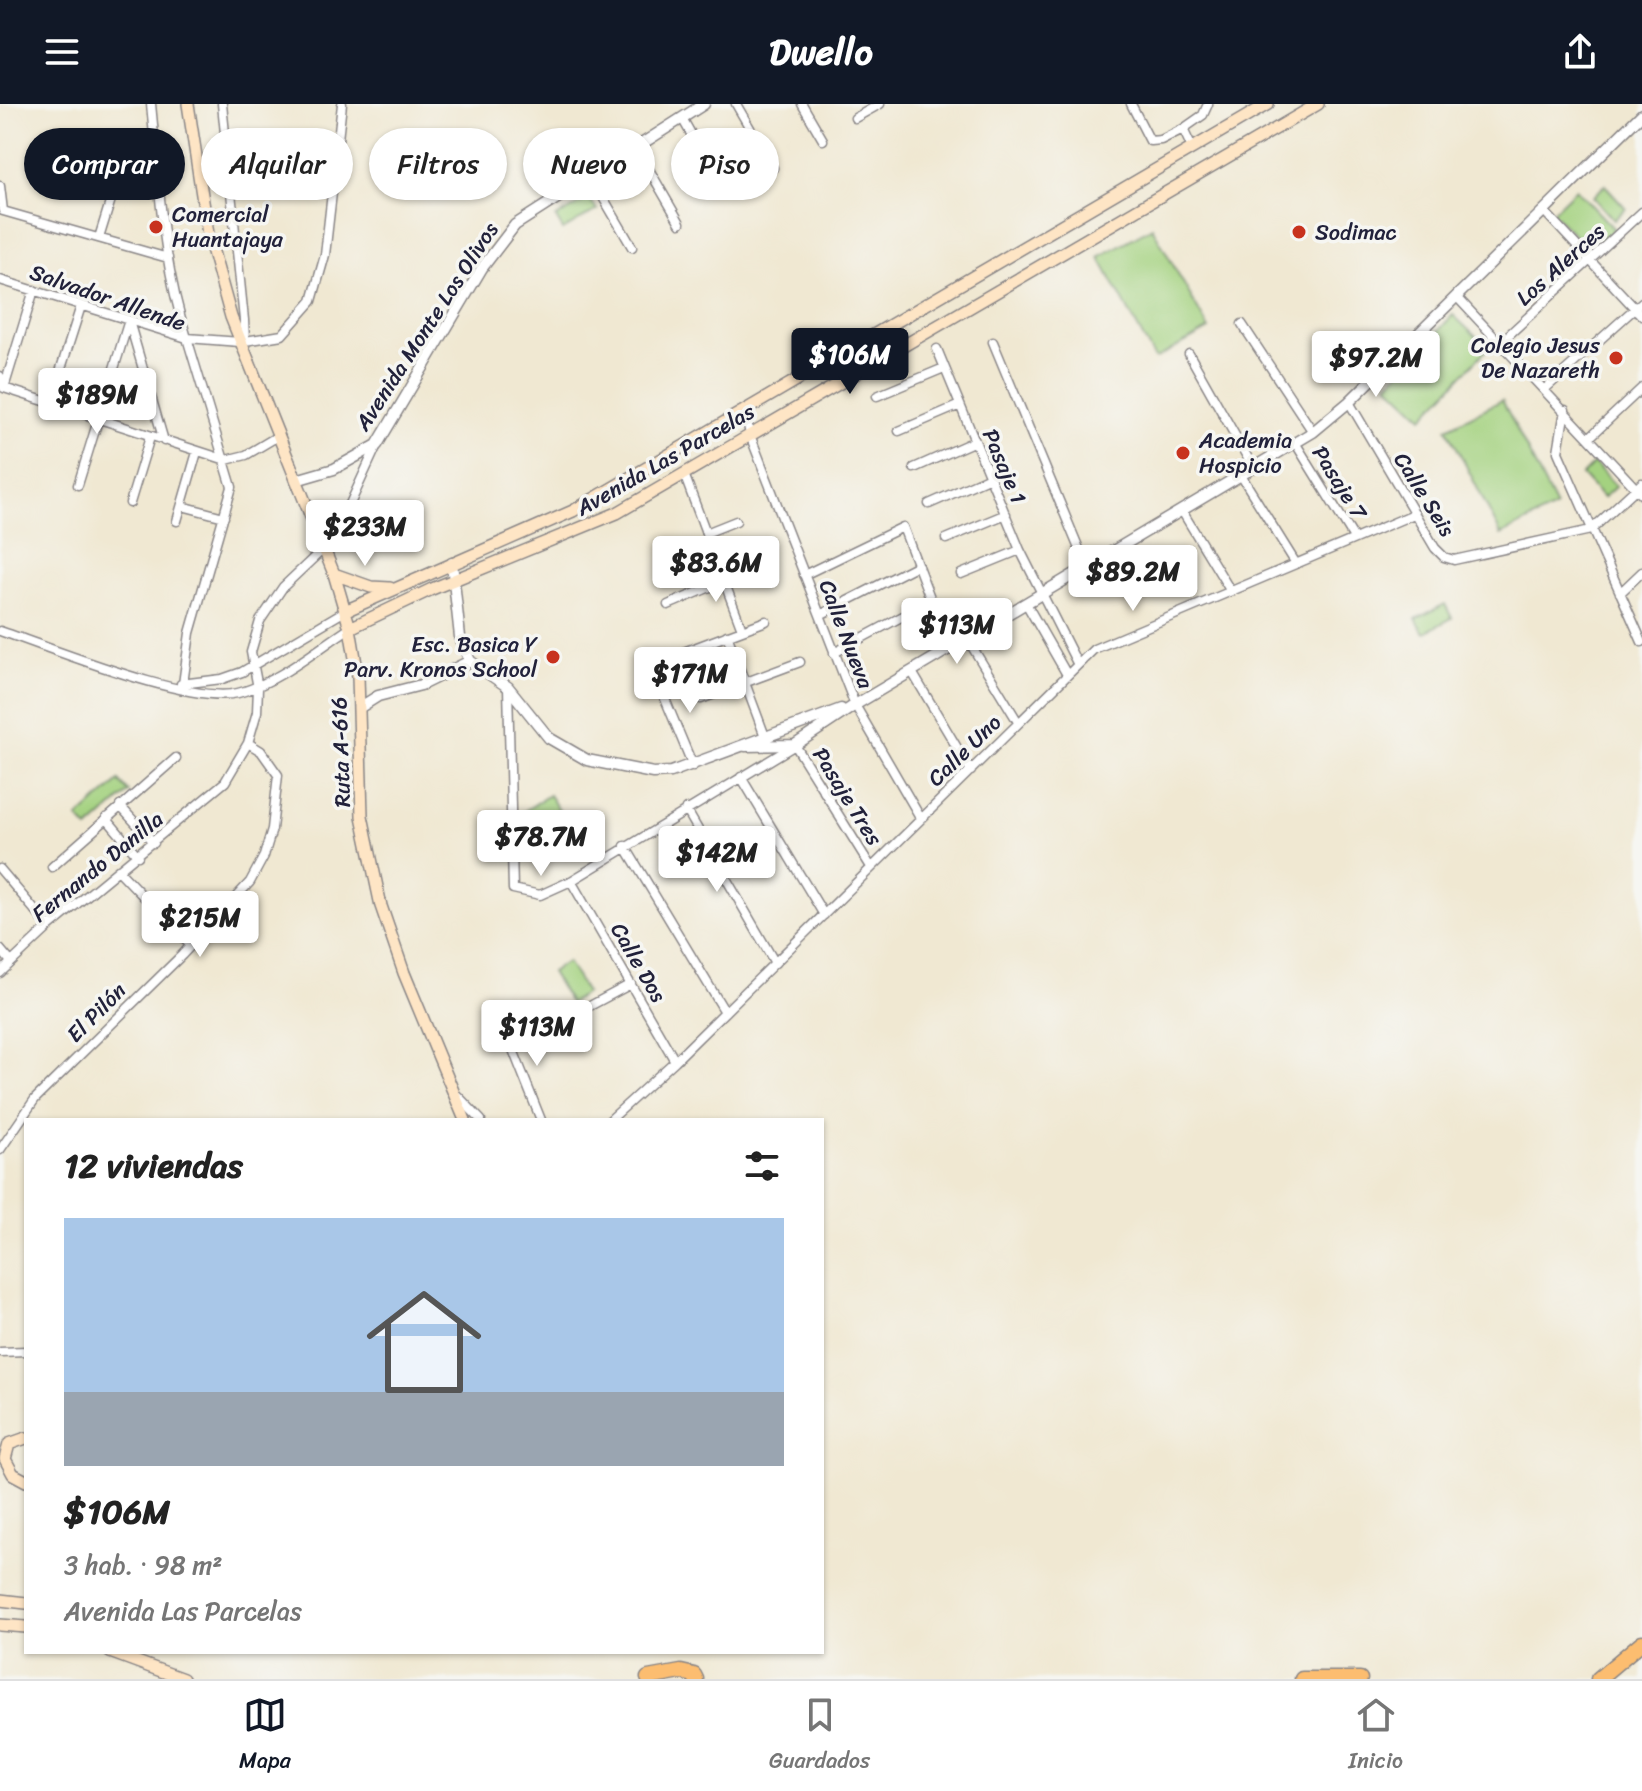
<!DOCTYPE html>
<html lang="es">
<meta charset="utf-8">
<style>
:root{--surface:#fff;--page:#f6f6f6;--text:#222;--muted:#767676;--line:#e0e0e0;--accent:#111827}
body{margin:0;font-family:Sriracha,sans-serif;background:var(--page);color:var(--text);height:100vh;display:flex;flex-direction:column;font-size:30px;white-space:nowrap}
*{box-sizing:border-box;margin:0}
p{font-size:26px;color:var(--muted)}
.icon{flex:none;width:44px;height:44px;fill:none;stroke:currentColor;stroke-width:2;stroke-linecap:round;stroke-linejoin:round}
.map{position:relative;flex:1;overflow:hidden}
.details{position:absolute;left:24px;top:1014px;width:800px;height:536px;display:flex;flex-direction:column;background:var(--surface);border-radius:0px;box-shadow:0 2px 6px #0004}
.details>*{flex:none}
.guide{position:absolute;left:24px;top:24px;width:800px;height:72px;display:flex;gap:16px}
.price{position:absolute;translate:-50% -68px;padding:0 18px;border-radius:8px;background:#fff;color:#222;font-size:26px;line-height:52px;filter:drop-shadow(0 2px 4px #0008)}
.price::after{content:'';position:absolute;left:50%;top:48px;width:24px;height:18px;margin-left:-12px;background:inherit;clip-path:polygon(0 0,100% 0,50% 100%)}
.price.active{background:var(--accent);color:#fff}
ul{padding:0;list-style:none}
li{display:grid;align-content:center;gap:16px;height:424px;padding:0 40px}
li+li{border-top:2px solid var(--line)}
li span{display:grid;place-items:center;height:248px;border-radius:0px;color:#555}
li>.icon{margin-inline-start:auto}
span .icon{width:144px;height:144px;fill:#fffc;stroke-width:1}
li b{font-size:34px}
h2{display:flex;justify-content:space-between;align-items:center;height:96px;padding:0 40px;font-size:34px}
.tag{padding:0 28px;border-radius:36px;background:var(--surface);box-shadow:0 2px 6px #0004;font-size:28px;line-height:72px}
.tag.active{background:var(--accent);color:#fff}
header{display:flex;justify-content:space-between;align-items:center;height:104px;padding:0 40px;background:var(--accent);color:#fff;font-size:36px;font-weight:800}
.tabs{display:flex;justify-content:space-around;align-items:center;height:112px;border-top:2px solid var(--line);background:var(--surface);font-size:22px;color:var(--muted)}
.tabs a{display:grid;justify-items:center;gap:4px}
.tabs .active{color:var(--accent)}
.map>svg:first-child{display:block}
</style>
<header><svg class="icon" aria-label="menu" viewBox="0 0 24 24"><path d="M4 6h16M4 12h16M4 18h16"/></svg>Dwello<svg class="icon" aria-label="share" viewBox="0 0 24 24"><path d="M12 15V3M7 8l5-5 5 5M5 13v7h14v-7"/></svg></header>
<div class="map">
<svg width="1642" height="1575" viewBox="0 0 1642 1575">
<rect width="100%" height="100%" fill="#f6f6f2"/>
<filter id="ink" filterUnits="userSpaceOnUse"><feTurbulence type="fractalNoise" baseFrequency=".0125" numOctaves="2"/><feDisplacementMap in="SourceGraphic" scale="16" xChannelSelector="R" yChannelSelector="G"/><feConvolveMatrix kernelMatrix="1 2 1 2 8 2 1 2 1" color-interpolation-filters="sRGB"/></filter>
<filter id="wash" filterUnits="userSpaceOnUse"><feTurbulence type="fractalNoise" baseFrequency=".006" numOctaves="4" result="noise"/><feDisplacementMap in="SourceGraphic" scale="32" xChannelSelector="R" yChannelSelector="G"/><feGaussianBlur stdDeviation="1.8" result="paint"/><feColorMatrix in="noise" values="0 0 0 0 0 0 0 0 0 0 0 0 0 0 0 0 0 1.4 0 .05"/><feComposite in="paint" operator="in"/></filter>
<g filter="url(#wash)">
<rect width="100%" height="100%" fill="#f0e8d2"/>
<path fill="#a4d280" stroke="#637a5e" stroke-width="2" d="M1605 81 1626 104 1614 116 1593 93Z
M1576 85 1614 125 1591 148 1552 108Z
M589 94 597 106 563 126 556 114Z
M1152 123 1209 225 1155 255 1099 153Z
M1453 211 1488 244 1423 313 1388 280Z
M1502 296 1556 403 1501 431 1447 324Z
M1594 359 1616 382 1603 394 1582 371Z
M1445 500 1452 514 1424 529 1416 515Z
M119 677 129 688 88 725 78 714Z
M549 691 564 714 525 738 511 716Z
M567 858 586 889 570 899 551 868Z"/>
</g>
<g filter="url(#ink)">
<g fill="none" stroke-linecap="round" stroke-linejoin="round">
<g stroke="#898586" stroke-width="11">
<path id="minor" d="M151 0C159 79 162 159 187 234L240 238 245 237 244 216 222 0
M736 0 773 64
M802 0 823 36
M1131 0 1150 37 1161 36 1183 25 1192 44
M682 14 725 90
M855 14 880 0
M1183 25 1203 11 1208 0
M636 43 680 119
M590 71 632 143
M0 82 3 107 168 154
M1544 107 1642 212
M99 134 112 92 120 83H159
M0 176 187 234 232 383 190 529 183 580
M1456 192 1642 391
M129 217 164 337
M1242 220 1313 328
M245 237 282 231 312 197 325 151 342 0
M993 238 1087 464
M1501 238 1642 108
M937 245 1020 446 1077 559
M1189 250 1254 365
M0 272 4 284 226 356 246 351 278 332
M4 284 34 186
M1546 284 1642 198
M877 292 944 264
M1349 298 1435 444 1444 453 1454 456 1591 426 1642 379
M50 299 81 202
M745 306 750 331 855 601 920 713
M1565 306 1558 348 1642 538
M899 327 960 301
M1590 333 1642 284
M1296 340 1354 434
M914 364 975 337
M684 370 742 525
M1242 373 1295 458
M78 381 129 216
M130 399 150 333
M929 400 990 373
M182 402 224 413
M1182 407 1230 486
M177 417 197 348
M706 429 736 417
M946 435 1006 410
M961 470 1020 446
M804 471 903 423 950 546
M1620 489 1642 468
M668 501 750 466
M1027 501 1066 569
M820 511 918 461
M0 527C52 544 189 601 238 589 277 579 316 546 350 524
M727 531 766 635
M968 536 1018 618
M681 549 766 517
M834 549 931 497
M912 568 971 667
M181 580 222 575 242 568 345 507
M508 583 513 785 540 791 571 777 795 641 871 763
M663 590 693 662
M701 595 800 558
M741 673 824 811
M120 702 154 739
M686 705 775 859
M106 714 138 752
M625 742 725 908
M52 763 176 654
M0 765 49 823
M119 767 191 842
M571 777 675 957
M0 845 11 858
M0 869 49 823 225 678 248 639 257 608 258 584 251 548 260 517 283 483 322 446 339 424 377 341
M573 911 631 880
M504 923 541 1016
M458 992 481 1016
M610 1016 675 957 1094 545 1414 410
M0 1046 35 995 182 851 250 778 264 752 272 725 278 671 261 647 248 639
M0 1248 26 1247"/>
</g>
<g stroke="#898586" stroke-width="13">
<path id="tertiary" d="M296 376 334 365 377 341 482 164 515 121 704 0
M452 459 460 533 470 557 508 583 549 634 587 656 653 669 671 668 841 605
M359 604 378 592 421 581 470 557
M745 642 795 641 855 601 1313 328 1349 298 1642 10"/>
</g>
<g stroke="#898586" stroke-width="14">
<path id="secondary" d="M188 0 208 130 231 213 334 470 350 524 358 572 362 712 381 802 404 869 465 1016
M334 470 371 483 390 484
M345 507 573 407 1268 0
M350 524 432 485 617 409 1318 0
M26 1334 9 1340 5 1355 13 1370 26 1377
M0 1496 26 1499
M0 1521 26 1523
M110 1548 183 1575"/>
</g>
<g stroke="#898586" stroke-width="17">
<path id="motorway" d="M648 1574 681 1568 694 1571 696 1575
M1302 1575H1360
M1598 1575 1642 1538"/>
</g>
<use href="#minor" stroke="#fff" stroke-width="8"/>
<use href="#tertiary" stroke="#fff" stroke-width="10"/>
<use href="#secondary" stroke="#fee5c5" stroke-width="11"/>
<use href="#motorway" stroke="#fcbd6f" stroke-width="14"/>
</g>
</g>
<g fill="#c8321e" stroke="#f6f6f2" stroke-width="3">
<circle cx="156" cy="123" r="8"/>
<circle cx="1299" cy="128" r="8"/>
<circle cx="1616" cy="254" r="8"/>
<circle cx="1183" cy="349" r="8"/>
<circle cx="553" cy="553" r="8"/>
</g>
<g text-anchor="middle" stroke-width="7" stroke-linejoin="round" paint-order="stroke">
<g font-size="22" fill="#22223b" stroke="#f6f6f2" text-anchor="start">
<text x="172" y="118">Comercial<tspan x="172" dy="25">Huantajaya</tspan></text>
<text x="1315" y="136">Sodimac</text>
<text x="1600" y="249" text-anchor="end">Colegio Jesus<tspan x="1600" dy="25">De Nazareth</tspan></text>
<text x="1199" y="344">Academia<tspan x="1199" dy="25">Hospicio</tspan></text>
<text x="537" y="548" text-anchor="end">Esc. Basica Y<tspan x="537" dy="25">Parv. Kronos School</tspan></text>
</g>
<g font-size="22" fill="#22223b" stroke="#f6f6f2">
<text transform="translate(1560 160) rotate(-42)" y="8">Los Alerces</text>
<text transform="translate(108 193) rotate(19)" y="8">Salvador Allende</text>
<text transform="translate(426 222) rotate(-57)" y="8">Avenida Monte Los Olivos</text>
<text transform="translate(665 355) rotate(-30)" y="8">Avenida Las Parcelas</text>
<text transform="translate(1005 362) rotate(67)" y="8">Pasaje 1</text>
<text transform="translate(1340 378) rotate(58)" y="8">Pasaje 7</text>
<text transform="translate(1425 390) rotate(58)" y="8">Calle Seis</text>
<text transform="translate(847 530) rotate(69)" y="8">Calle Nueva</text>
<text transform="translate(964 646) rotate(-44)" y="8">Calle Uno</text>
<text transform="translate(340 648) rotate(-92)" y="8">Ruta A-616</text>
<text transform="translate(848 692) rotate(58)" y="8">Pasaje Tres</text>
<text transform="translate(97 762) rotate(-39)" y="8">Fernando Danilla</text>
<text transform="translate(639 858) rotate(60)" y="8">Calle Dos</text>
<text transform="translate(96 908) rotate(-45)" y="8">El Pilón</text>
</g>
</g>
</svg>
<b class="price active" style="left:850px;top:292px">$106M</b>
<b class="price" style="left:1376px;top:295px">$97.2M</b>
<b class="price" style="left:97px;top:332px">$189M</b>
<b class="price" style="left:365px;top:464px">$233M</b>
<b class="price" style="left:716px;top:500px">$83.6M</b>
<b class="price" style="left:1133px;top:509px">$89.2M</b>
<b class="price" style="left:957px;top:562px">$113M</b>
<b class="price" style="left:690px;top:611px">$171M</b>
<b class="price" style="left:541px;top:774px">$78.7M</b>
<b class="price" style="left:717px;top:790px">$142M</b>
<b class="price" style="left:200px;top:855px">$215M</b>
<b class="price" style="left:537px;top:964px">$113M</b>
<div class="guide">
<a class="tag active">Comprar</a>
<a class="tag">Alquilar</a>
<a class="tag">Filtros</a>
<a class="tag">Nuevo</a>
<a class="tag">Piso</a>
</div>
<section class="details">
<h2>12 viviendas<svg class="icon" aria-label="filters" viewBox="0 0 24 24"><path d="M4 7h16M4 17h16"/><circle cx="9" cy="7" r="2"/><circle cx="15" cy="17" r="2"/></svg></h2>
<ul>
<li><span style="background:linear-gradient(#a9c7e8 70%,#9aa5b1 0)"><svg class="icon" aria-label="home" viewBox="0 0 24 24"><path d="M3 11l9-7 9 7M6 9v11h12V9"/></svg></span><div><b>$106M</b><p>3 hab. · 98 m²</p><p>Avenida Las Parcelas</p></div></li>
</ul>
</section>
</div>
<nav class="tabs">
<a class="active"><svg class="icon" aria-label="map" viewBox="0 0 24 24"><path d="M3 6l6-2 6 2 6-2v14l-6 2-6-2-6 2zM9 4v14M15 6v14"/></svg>Mapa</a>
<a><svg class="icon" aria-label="saved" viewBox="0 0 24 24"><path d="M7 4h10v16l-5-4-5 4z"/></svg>Guardados</a>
<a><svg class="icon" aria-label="home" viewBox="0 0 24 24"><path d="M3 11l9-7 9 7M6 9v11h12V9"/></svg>Inicio</a>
</nav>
